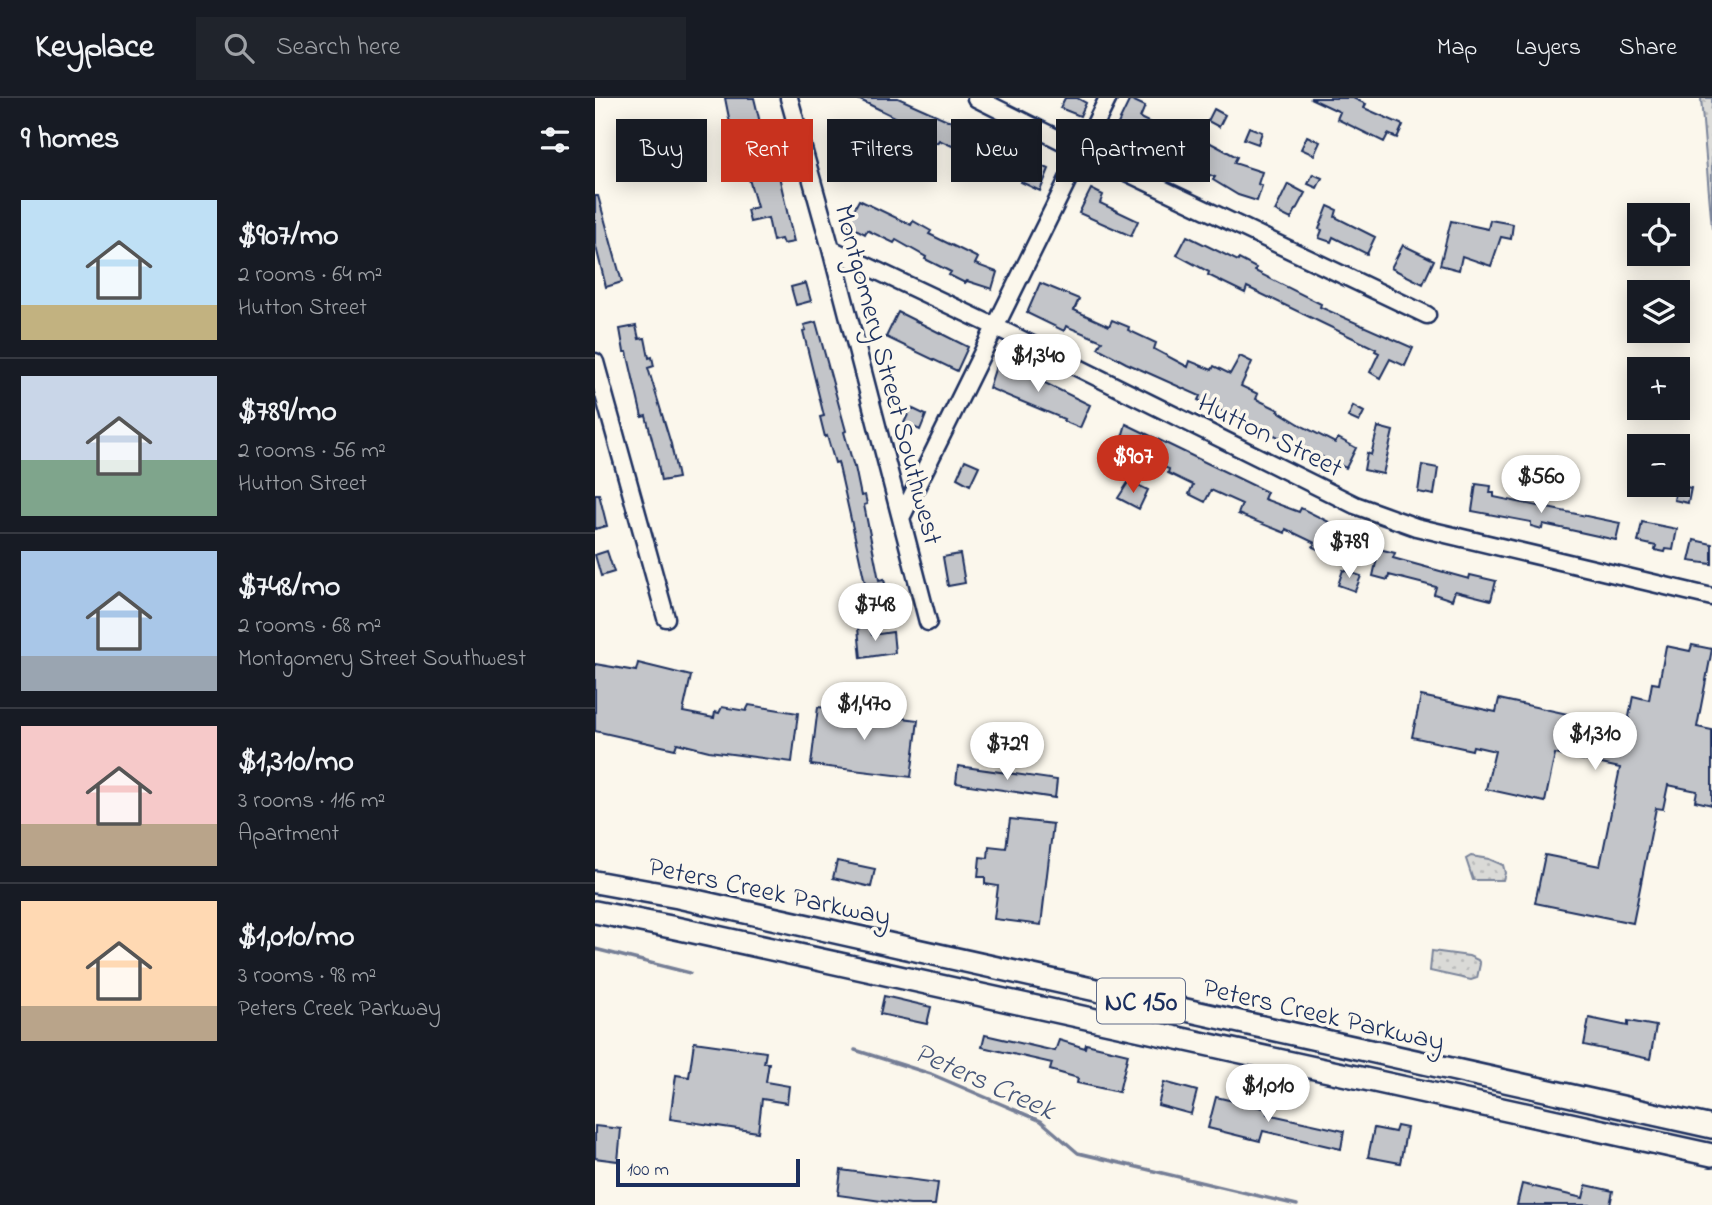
<!DOCTYPE html>
<meta charset="utf-8">
<style>
:root{--surface:#171b24;--page:#20242c;--text:#f1f3f6;--muted:#9ea1a6;--line:#363941;--accent:#c8321e}
body{margin:0;font-family:"Indie Flower",sans-serif;background:var(--page);color:var(--text);height:100vh;display:flex;flex-direction:column;font-size:26px;white-space:nowrap}
*{box-sizing:border-box;margin:0}
p{font-size:23px;color:var(--muted)}
.icon{flex:none;width:38px;height:38px;fill:none;stroke:currentColor;stroke-width:2;stroke-linecap:round;stroke-linejoin:round}
.map{position:relative;flex:1;overflow:hidden}
.panel{display:flex;flex-direction:column;background:var(--surface);width:595px}
.panel>*{flex:none}
.banner{position:absolute;left:21px;top:21px;width:665px;height:63px;display:flex;gap:14px}
.tools{position:absolute;left:1032px;top:105px;display:grid;gap:14px}
.tools a{display:grid;place-items:center;width:63px;height:63px;border-radius:0px;background:var(--surface);box-shadow:0 4px 18px #0003;font-size:35px}
.scale{position:absolute;left:21px;bottom:18px;width:184px;box-sizing:border-box;padding-left:7px;border:4px solid #1b2f5e;border-top:0;font-size:19px;line-height:24px;white-space:nowrap;color:#1b2f5e;-webkit-text-stroke:5px #fbf7ec;paint-order:stroke}
.price{position:absolute;translate:-50% -60px;padding:0 16px;border-radius:24px;background:#fff;color:#222;font-size:23px;line-height:46px;filter:drop-shadow(0 2px 4px #0008)}
.price::after{content:'';position:absolute;left:50%;top:42px;width:21px;height:16px;margin-left:-10px;background:inherit;clip-path:polygon(0 0,100% 0,50% 100%)}
.price.on{background:var(--accent);color:#fff}
ul{padding:0;list-style:none}
li{display:flex;align-items:center;gap:21px;height:175px;padding:0 21px}
li+li{border-top:2px solid var(--line)}
li span{display:grid;place-items:center;flex:none;width:196px;height:140px;border-radius:0px;color:#555}
li>.icon{margin-inline-start:auto}
span .icon{width:84px;height:84px;fill:#fffc;stroke-width:1}
li b{font-size:30px}
h2{display:flex;justify-content:space-between;align-items:center;height:84px;padding:0 21px;font-size:30px}
.tag{padding:0 24px;border-radius:0px;background:var(--surface);box-shadow:0 4px 18px #0003;font-size:24px;line-height:63px}
.tag.on{background:var(--accent);color:#fff}
header{display:flex;align-items:center;gap:42px;box-sizing:border-box;height:98px;padding:0 35px;background:var(--surface);border-bottom:2px solid var(--line)}
header strong{font-size:33px}
nav{display:flex;gap:38px;margin-inline-start:auto;font-size:24px}
.search{width:490px;height:63px;background:var(--page);display:flex;align-items:center;gap:18px;box-sizing:border-box;padding:0 24px;border-radius:0px;color:var(--muted);font-size:26px}
main{display:flex;flex:1;min-height:0}
.map>svg:first-child{display:block}
</style>
<header>
<strong>Keyplace</strong>
<div class="search"><svg class="icon" aria-label="search" viewBox="0 0 24 24"><circle cx="10" cy="10" r="6"/><path d="M15 15l6 6"/></svg>Search here</div>
<nav><a>Map</a><a>Layers</a><a>Share</a></nav>
</header>
<main>
<section class="panel">
<h2>9 homes<svg class="icon" aria-label="filters" viewBox="0 0 24 24"><path d="M4 7h16M4 17h16"/><circle cx="9" cy="7" r="2"/><circle cx="15" cy="17" r="2"/></svg></h2>
<ul>
<li><span style="background:linear-gradient(#bfe0f5 75%,#c2b280 0)"><svg class="icon" aria-label="home" viewBox="0 0 24 24"><path d="M3 11l9-7 9 7M6 9v11h12V9"/></svg></span><div><b>$907/mo</b><p>2 rooms · 64 m²</p><p>Hutton Street</p></div></li>
<li><span style="background:linear-gradient(#c9d6e8 60%,#7fa58c 0)"><svg class="icon" aria-label="home" viewBox="0 0 24 24"><path d="M3 11l9-7 9 7M6 9v11h12V9"/></svg></span><div><b>$789/mo</b><p>2 rooms · 56 m²</p><p>Hutton Street</p></div></li>
<li><span style="background:linear-gradient(#a9c7e8 75%,#9aa5b1 0)"><svg class="icon" aria-label="home" viewBox="0 0 24 24"><path d="M3 11l9-7 9 7M6 9v11h12V9"/></svg></span><div><b>$748/mo</b><p>2 rooms · 68 m²</p><p>Montgomery Street Southwest</p></div></li>
<li><span style="background:linear-gradient(#f6c9c9 70%,#b9a48a 0)"><svg class="icon" aria-label="home" viewBox="0 0 24 24"><path d="M3 11l9-7 9 7M6 9v11h12V9"/></svg></span><div><b>$1,310/mo</b><p>3 rooms · 116 m²</p><p>Apartment</p></div></li>
<li><span style="background:linear-gradient(#ffd9b3 75%,#b9a48a 0)"><svg class="icon" aria-label="home" viewBox="0 0 24 24"><path d="M3 11l9-7 9 7M6 9v11h12V9"/></svg></span><div><b>$1,010/mo</b><p>3 rooms · 98 m²</p><p>Peters Creek Parkway</p></div></li>
</ul>
</section>
<div class="map">
<svg width="1117" height="1107" viewBox="0 0 1117 1107">
<defs>
<pattern id="park-dots" width="8" height="8" patternUnits="userSpaceOnUse" patternTransform="scale(1.75)"><rect width="8" height="8" fill="#dadad7"/><path d="M2 2h.1M6 6h.1" fill="none" stroke="#babbbb" stroke-width="1.8" stroke-linecap="round"/></pattern>
</defs>
<rect width="100%" height="100%" fill="#fbf7ec"/>
<filter id="ink" filterUnits="userSpaceOnUse"><feTurbulence type="fractalNoise" baseFrequency=".0143" numOctaves="2"/><feDisplacementMap in="SourceGraphic" scale="14" xChannelSelector="R" yChannelSelector="G"/><feConvolveMatrix kernelMatrix="1 2 1 2 8 2 1 2 1" color-interpolation-filters="sRGB"/></filter>
<g filter="url(#ink)">
<path fill="url(#park-dots)" stroke="#7a849a" stroke-width="2" d="M1106 0H1117V131Z
M876 758 894 761 908 767 910 775 908 782H878L871 761Z
M837 853 874 858 883 862 885 866 882 880 876 882 835 873Z"/>
<g fill="none" stroke-linecap="round" stroke-linejoin="round">
<path stroke="#747e96" stroke-width="3.5" d="M0 851 95 875
M260 952 336 976 446 1023 483 1055 702 1107"/>
</g>
<path fill="#c3c5c9" stroke="#1b2f5e" stroke-width="2" d="M130 0H159L173 57 179 56 199 144 188 146 186 141 178 143 173 120 155 124 152 112 162 109 142 39 138 40Z
M261 0H303L382 35 379 41 411 56 399 81 381 73 384 67 362 55 364 51 344 42 342 45 301 26 304 21Z
M470 0H482L491 5 485 18 465 10Z
M715 0H758L771 6 769 10 808 27 802 40 793 36 789 44 742 21 745 14Z
M535 1 550 8 545 20 607 50 610 42 642 59 639 65 667 74 663 86 667 88 662 103 643 97 618 82 620 79 599 71 601 64 571 50 569 53 521 30Z
M619 11 630 17 624 29 613 23Z
M654 29 667 34 663 46 649 41Z
M712 38 725 44 719 57 706 51Z
M436 63 454 71 445 93 426 84Z
M718 76 727 80 722 90 713 86Z
M693 86 710 95 696 121 680 113Z
M496 91 508 97 505 105 543 123 536 138 484 115Z
M0 98H3L27 184 11 189 0 145Z
M264 102 316 127 318 123 336 133 334 136 383 160 380 166 402 174 397 191 372 183 370 185 354 177 356 174 330 161 331 159 301 142 299 145 272 132 270 136 251 126Z
M733 108 742 112 740 119 780 139 772 156 738 139 736 144 724 140 727 132 724 131Z
M895 122 918 126 916 141 906 139 896 168 867 158 864 172 845 167 856 123 893 131Z
M592 138 643 163 644 161 661 170 660 173 726 206 725 209 818 250 810 268 795 261 785 280 775 274 784 255 780 253 781 251 652 189 650 195 613 177 614 174 582 157Z
M808 147 839 162 828 186 796 170Z
M211 185 216 203 201 207 196 189Z
M445 185 484 201 479 212 514 228 517 222 534 229 533 232 561 245 559 251 593 269 595 263 617 272 619 268 635 276 645 258 657 264 646 288 663 296 661 301 684 312 683 313 709 329 740 345 743 340 761 350 751 370 603 302 605 298 531 265 503 250 507 243 471 228 469 233 432 215Z
M303 214 373 249 362 273 291 239Z
M221 224 251 333 249 334 259 369H260L266 398 270 397 272 406 269 407 284 482 289 481 292 496 270 502 266 486 270 485 264 457 243 364 240 365 232 338 230 339 225 319 229 318 208 233 211 232 209 227Z
M41 228 44 241 50 240 54 260 57 259 59 268 53 270 76 346 83 380 66 383 62 360 51 318 47 319 32 254H29L25 231Z
M403 262 495 307 485 330 468 323 469 321 394 290Z
M758 308 769 314 764 324 753 319Z
M316 310 331 317 325 332 309 325Z
M531 326 672 394 669 401 704 414 706 410 752 433 740 459 718 449 720 445 691 431 690 435 643 416 647 406 616 392 610 404 594 396 598 387 573 375 574 371 548 361 550 357 525 346Z
M783 329 798 333 788 376 769 372 772 355 776 357Z
M370 362 384 368 375 387 362 380Z
M827 367 843 370 839 397 823 394Z
M534 383 553 392 544 411 523 400Z
M881 386 896 388 895 395H899V399L1025 425 1021 442 948 426 947 431 936 428V424L877 413Z
M1082 387 1096 390 1093 405 1079 402Z
M0 396H4L12 428 0 431Z
M1047 424 1082 431 1078 452 1071 451 1070 454 1060 452 1061 448 1043 444Z
M1099 442 1117 446V466L1094 463Z
M784 451 800 455 798 460 874 481 875 477 901 483 896 502 860 493 857 502 839 496 841 489 794 477 793 482 778 478Z
M12 453 19 474 6 478 0 457Z
M365 456 370 485 353 488 348 459Z
M748 472 766 478 760 493 743 487Z
M274 527 277 537 298 534 300 555 266 560 263 530Z
M1097 547 1117 551 1102 629 1117 632V707L1100 703 1102 693 1073 687 1068 711 1061 710 1038 825 940 805 950 757 1005 768 1025 670 960 656 950 704 891 691 900 653 878 648 877 652 817 639 826 598 901 614 904 601 1032 629 1038 598 1054 602 1057 585 1064 586 1071 548 1095 553Z
M43 565 96 578 88 614 119 620 120 614 124 615 127 609 151 613 154 607 203 615 197 664 114 653 82 645 80 651 0 633V566L41 573Z
M223 609 323 622 316 679 216 667Z
M363 668 462 682 460 700 361 685Z
M415 721 458 726 446 827 399 821 403 788 390 786V779H383L385 759 393 760 394 748 411 750Z
M242 763 280 771 276 789 238 780Z
M289 898 336 909 332 926 285 916Z
M994 920 1033 928V923L1061 928 1055 961 989 947Z
M390 937 460 953 464 942 490 950 491 946 533 956 524 994 482 985 483 980 455 972 457 965 387 949Z
M99 944 171 954 169 965H174L171 984 194 988 192 1005 167 1001 163 1034 75 1021 81 977 94 979Z
M569 984 602 993 596 1016 563 1007Z
M621 999 673 1011 672 1016 749 1033 746 1051 668 1033 665 1043 613 1030Z
M0 1028 26 1031 23 1063 0 1060Z
M802 1028 812 1030 805 1065 773 1059 779 1030 800 1034Z
M246 1072 343 1085 340 1107H315L243 1097Z
M927 1086 988 1100 991 1087 1018 1093 1015 1107H922Z"/>
<g fill="none" stroke-linecap="round" stroke-linejoin="round">
<g stroke="#1b2f5e" stroke-width="21">
<path id="minor" d="M194 0 236 151 333 524
M381 0 487 53 832 217
M236 151 401 229 760 407 821 429 1117 499
M0 264 71 520
M306 420 513 0"/>
</g>
<g stroke="#1b2f5e" stroke-width="26">
<path id="major" d="M0 784 83 799 1117 1029
M0 814 76 829 1117 1057"/>
</g>
<use href="#minor" stroke="#fbf7ec" stroke-width="16"/>
<use href="#major" stroke="#fbf7ec" stroke-width="21"/>
</g>
</g>
<g text-anchor="middle" stroke-width="7" stroke-linejoin="round" paint-order="stroke">
<rect fill="#fbf7ec" stroke="#5e6b89" stroke-width="2" x="502" y="880.5" width="88" height="45" rx="5"/>
<g font-size="26" font-weight="bold" fill="#1b2f5e">
<text x="546" y="912">NC 150</text>
</g>
<g font-size="28" fill="#1b2f5e" stroke="#fbf7ec">
<text transform="translate(295 276) rotate(75)" y="10">Montgomery Street Southwest</text>
<text transform="translate(676 336) rotate(26)" y="10">Hutton Street</text>
<text transform="translate(175 792) rotate(12)" y="10">Peters Creek Parkway</text>
<text transform="translate(729 915) rotate(13)" y="10">Peters Creek Parkway</text>
</g>
<g font-size="30" font-style="italic" fill="#47577a" stroke="#fbf7ec">
<text transform="translate(390 982) rotate(24)" y="10">Peters Creek</text>
</g>
</g>
</svg>
<div class="tools">
<a><svg class="icon" aria-label="locate" viewBox="0 0 24 24"><circle cx="12" cy="12" r="6"/><path d="M12 2v4M12 18v4M2 12h4M18 12h4"/></svg></a>
<a><svg class="icon" aria-label="layers" viewBox="0 0 24 24"><path d="M12 4l9 5-9 5-9-5zM3 14l9 5 9-5"/></svg></a>
<a>+</a>
<a>−</a>
</div>
<div class="scale">100 m</div>
<b class="price" style="left:443px;top:296px">$1,340</b>
<b class="price on" style="left:538px;top:397px">$907</b>
<b class="price" style="left:946px;top:417px">$560</b>
<b class="price" style="left:754px;top:482px">$789</b>
<b class="price" style="left:280px;top:545px">$748</b>
<b class="price" style="left:269px;top:644px">$1,470</b>
<b class="price" style="left:1000px;top:674px">$1,310</b>
<b class="price" style="left:412px;top:684px">$729</b>
<b class="price" style="left:673px;top:1026px">$1,010</b>
<div class="banner">
<a class="tag">Buy</a>
<a class="tag on">Rent</a>
<a class="tag">Filters</a>
<a class="tag">New</a>
<a class="tag">Apartment</a>
</div>
</div>
</main>
